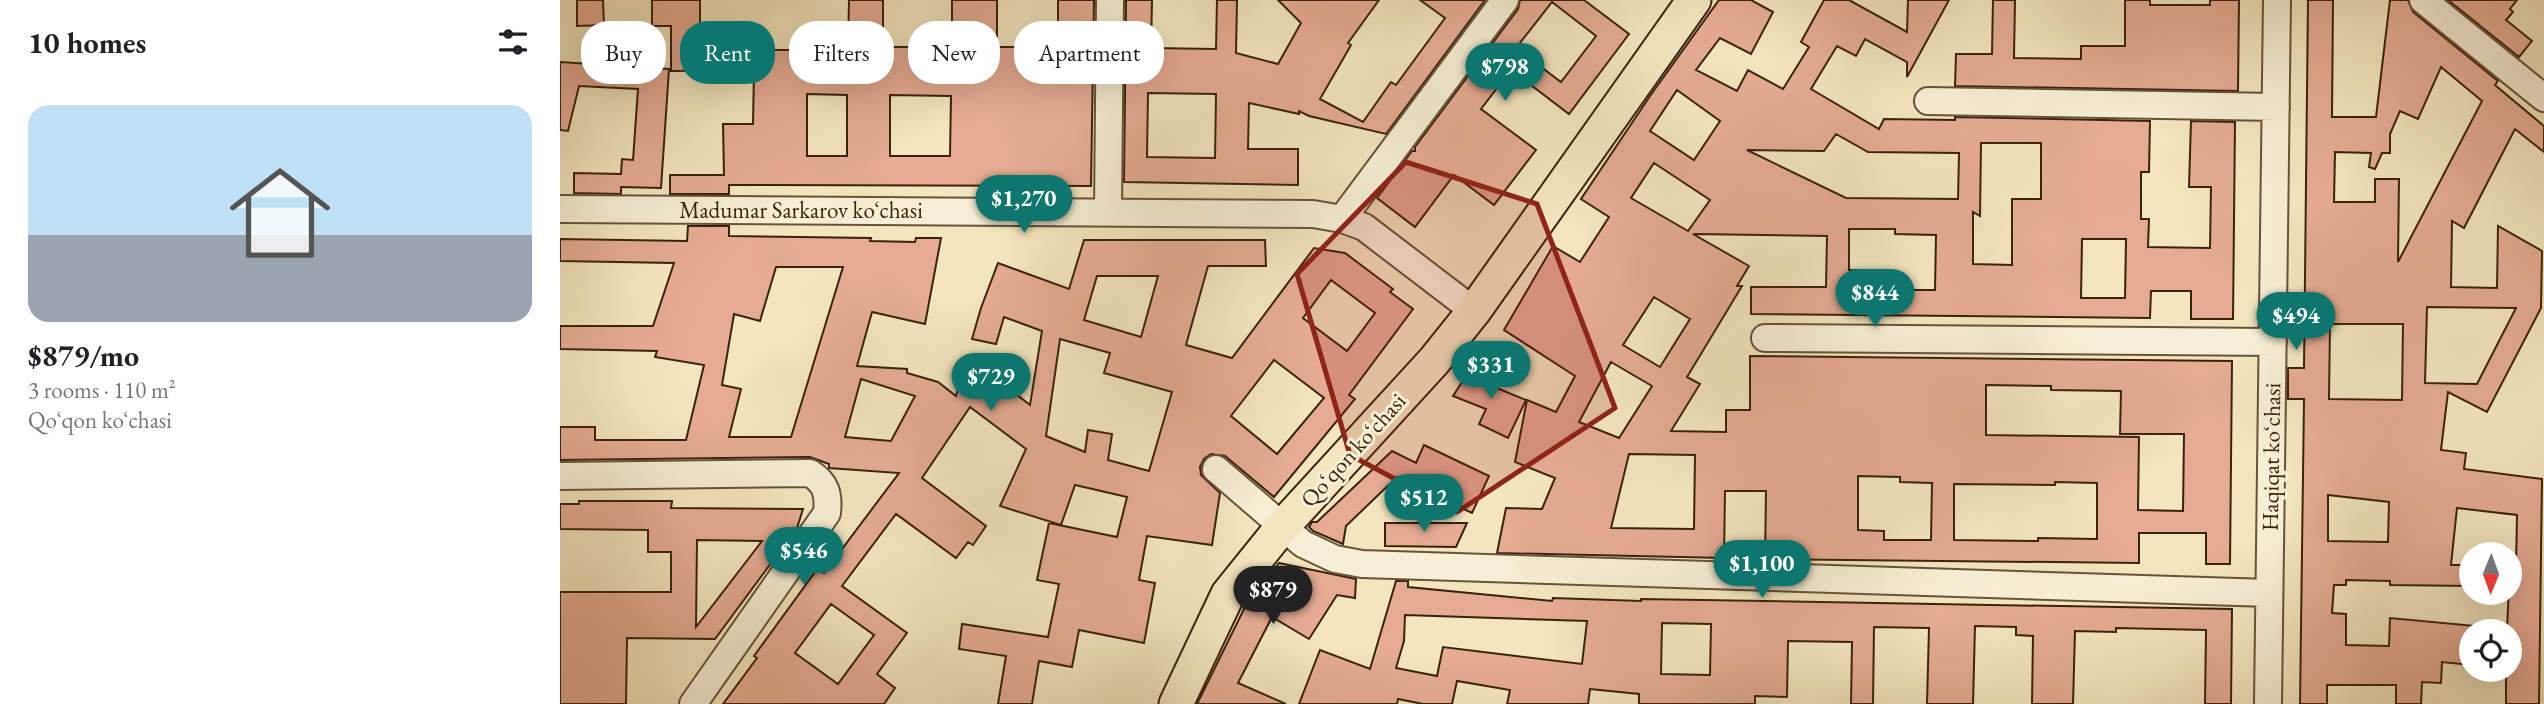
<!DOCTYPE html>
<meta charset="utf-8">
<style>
:root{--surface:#fff;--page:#f6f6f6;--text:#202124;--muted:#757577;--accent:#0f766e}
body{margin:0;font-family:"EB Garamond",serif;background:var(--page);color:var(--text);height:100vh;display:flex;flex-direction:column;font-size:26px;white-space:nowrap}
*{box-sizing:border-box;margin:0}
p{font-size:23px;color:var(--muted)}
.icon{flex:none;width:38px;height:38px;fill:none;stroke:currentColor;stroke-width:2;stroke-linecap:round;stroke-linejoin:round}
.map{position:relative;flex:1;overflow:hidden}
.sheet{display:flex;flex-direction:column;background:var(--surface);width:560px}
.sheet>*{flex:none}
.hud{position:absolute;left:21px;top:21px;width:665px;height:63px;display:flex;gap:14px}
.needle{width:46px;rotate:181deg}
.fabs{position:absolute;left:1899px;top:542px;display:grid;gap:14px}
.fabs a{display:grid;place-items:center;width:63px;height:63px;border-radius:50%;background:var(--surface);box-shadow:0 7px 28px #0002;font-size:35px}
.price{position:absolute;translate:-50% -60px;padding:0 16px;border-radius:24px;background:var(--accent);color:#fff;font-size:23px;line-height:46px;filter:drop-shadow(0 2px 4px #0008)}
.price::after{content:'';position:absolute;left:50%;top:42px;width:21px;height:16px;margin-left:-10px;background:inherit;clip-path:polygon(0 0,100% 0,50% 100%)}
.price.current{background:#222;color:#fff}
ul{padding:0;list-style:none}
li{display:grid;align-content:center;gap:14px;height:371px;padding:0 28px}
li span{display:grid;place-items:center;height:217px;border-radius:21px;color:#555}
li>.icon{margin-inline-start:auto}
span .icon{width:126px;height:126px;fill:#fffc;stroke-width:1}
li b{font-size:30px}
h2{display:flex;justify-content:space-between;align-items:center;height:84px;padding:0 28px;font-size:30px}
.chip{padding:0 24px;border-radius:28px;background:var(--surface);box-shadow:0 7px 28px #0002;font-size:24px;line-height:63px}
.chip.current{background:var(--accent);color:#fff}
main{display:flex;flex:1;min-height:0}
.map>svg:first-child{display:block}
</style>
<main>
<section class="sheet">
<h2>10 homes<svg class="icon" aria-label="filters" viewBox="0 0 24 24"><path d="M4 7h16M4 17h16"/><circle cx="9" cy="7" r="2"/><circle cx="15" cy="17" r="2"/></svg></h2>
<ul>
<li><span style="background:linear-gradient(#bfe0f5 60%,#9aa5b1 0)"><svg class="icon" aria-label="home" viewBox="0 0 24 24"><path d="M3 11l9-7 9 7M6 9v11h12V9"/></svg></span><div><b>$879/mo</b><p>3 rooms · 110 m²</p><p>Qoʻqon koʻchasi</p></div></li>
</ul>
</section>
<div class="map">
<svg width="1984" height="704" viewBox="0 0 1984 704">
<rect width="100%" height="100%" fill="#f3e6bf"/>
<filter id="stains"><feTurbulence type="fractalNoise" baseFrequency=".00286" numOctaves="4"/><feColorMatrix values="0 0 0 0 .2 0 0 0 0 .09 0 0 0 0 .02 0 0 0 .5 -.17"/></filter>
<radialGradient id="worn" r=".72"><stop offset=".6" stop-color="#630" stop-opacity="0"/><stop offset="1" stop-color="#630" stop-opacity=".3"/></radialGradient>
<path fill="#e5ac93" stroke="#3a220c" stroke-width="2" fill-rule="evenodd" d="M17 0H43L44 25 17 26Z
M92 0H140V46H194V50H288L289 0H323V47H392V0H437V47H498V0H534L531 186 169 185V194H110V175H164L163 124H193L194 70 111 71V26H92ZM247 94 287 95V156H247ZM330 95 391 96 390 156H330Z
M566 0H592L591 48 656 49 657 0H677L676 53 718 64 741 23 718 0H819L788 43 791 45 760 99 803 122 831 82 836 85 885 18 860 0H925L826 134 749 116 739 111V114L689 103 688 149H738V185L564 182ZM588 93 656 94 655 158 587 157Z
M960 0H1024L1069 34 1009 114 951 70 921 109 976 150 934 205 894 175 855 227 817 198 852 151H855V147L958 9ZM992 2 1036 36 1001 82 956 48Z
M1159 0H1191L1213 12 1191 54 1160 38 1136 70 1177 91 1188 70 1223 89 1249 47 1241 42 1264 0H1289L1347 32 1348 0H1389L1347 77V62L1305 39 1296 56 1277 46 1251 89 1319 129 1324 119 1395 120V117L1590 121 1589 172H1581V219H1589L1588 247 1650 248 1651 187H1629L1631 121 1675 122 1673 319H1631V291H1591L1590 318 1191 314V287H1266L1267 236 1133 234 1189 266 1177 286H1182L1127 377 1140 384 1111 431 1166 432V410H1190V356L1672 361 1670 564H1646V533H1579V563L1205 559 1206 491H1165L1164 558 937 553 946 508 982 509 995 478 955 462 967 400 996 412 1015 376 944 330 993 246 1020 262 1049 217 1021 199 1090 96ZM1117 90 1160 121 1134 160 1090 131ZM1276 134 1308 152 1399 153 1398 199 1286 198 1187 150 1264 151ZM1421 143H1481V199H1452V265L1413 264V212L1420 216ZM1094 163 1150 200 1128 231 1071 198ZM1289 229H1335V234L1376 235 1375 290H1308V270H1289ZM1522 239H1566L1565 298H1521ZM1094 297 1130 319 1100 367 1063 345ZM1051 362 1092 386 1059 438 1019 422ZM1426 385 1491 386V390L1561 391 1560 434H1624L1623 511 1578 510 1579 437 1426 435ZM1069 454 1135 455 1134 529 1051 528ZM1298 476 1340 477V482L1372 483 1371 540H1324V531L1298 530ZM1495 482 1537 483V539L1478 538V541L1394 540V484L1495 485Z
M1433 0H1455L1454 58 1521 59V46H1565V0H1590V5H1650V0H1679L1678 91 1395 86 1396 54H1432Z
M1748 0H1773L1772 117H1816L1830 0H1848L1853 12 1938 81 1935 85 1984 126V152L1955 129 1904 228 1892 221 1891 287 1937 288 1938 226 1982 251 1981 308 1927 412 1888 392 1881 450 1906 453 1904 469 1982 479 1979 704H1946V670H1950V632H1911V665L1882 662 1881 683 1862 682 1861 704H1836V685H1767V704H1740L1744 399H1728V368H1744ZM1881 67 1922 101 1838 262 1839 179H1815V202H1774L1775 152 1811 153 1809 167 1815 169 1822 153H1830V134L1840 111 1858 119ZM1867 307 1956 308 1917 384 1865 383ZM1770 324H1843L1842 400 1769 399ZM1768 495 1829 502 1828 542 1768 541ZM1897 508 1957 515 1956 566 1950 565 1947 629 1830 618 1829 646 1786 645V614L1772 613 1774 585H1786V580L1830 581V585L1911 586V565H1891Z
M1888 0H1957L1950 9 1953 12 1946 20 1972 41 1959 57Z
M0 62 109 69 101 188 61 187V194L14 193V173L61 174 62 159 73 160 78 89 19 86 8 131 0 130Z
M128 226H169V236L311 238 310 241 355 242 356 238H381L365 324 312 312 297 366 347 369V373L378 382 396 396 407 356 470 405 482 331 444 317 436 344 412 339 421 308 438 263 509 289 524 240H705L706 266H648L626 345 672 358 754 248 785 253 833 289 830 292 853 309 789 395 795 399 714 497 665 456 651 454 644 459 640 467 641 475 660 493 652 545 587 536 579 580 595 583 584 643 519 630 512 667 479 661 472 704H438L446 656 399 649 402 624 488 637 499 584 477 580 489 523 557 537 567 497 515 485 501 525 440 506 466 449 410 407 362 478 426 526 413 545 408 542 396 558 336 514 282 586 347 633 317 674 335 688 324 704H163L197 658 194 656 258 568 264 573 339 473 269 468V464L250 457 0 460V427H35V440H126L144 365 95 357 97 351 0 349V326H93L114 263 0 261V239L127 241ZM216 267H283L231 437H169L181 389 162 385 174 314 200 321ZM537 276H598L581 337 524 320ZM771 280 815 313 787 351 743 318ZM500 339 550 353 544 373 612 392 589 471 548 460 552 434 528 430 525 452 486 436ZM714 360 764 398 717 454 671 416ZM301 379 355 396 331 441 285 437ZM271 604 314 635 278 684 235 653Z
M916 361 934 373 927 384 966 400 948 438 919 424 926 409 893 396Z
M864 445 929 476 912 513 837 477 786 526 783 544 753 531 749 527 752 522H757L832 451 856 463Z
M19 501H112L111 508 243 509 237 528 155 639 67 638 66 704H0V592H111V552H88V530L0 529V504H19ZM137 540 202 541 136 627Z
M825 523H907L896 547 825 546Z
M719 563 796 579 795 598 777 595 749 639 712 617 678 683 726 704H637L687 603Z
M836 581H848V587L992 601 993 598 1081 601V599L1672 609 1671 704H1645L1646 630 1556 628V632L1515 631 1513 704H1472L1473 636 1456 635V627L1415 626 1413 704H1367L1369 628 1314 627 1313 704H1291L1292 642 1228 641 1227 697 1195 696V704H1079V694L1030 689 1028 704H947L950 690 897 681 892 704H863L838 699 837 704H739L760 650 810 669ZM845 615 1027 621 1022 664 883 647 877 676 836 668 844 641ZM1102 623 1151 624 1150 675 1101 674Z"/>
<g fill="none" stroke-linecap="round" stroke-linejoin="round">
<g stroke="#685339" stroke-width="30">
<path id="minor" d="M1863 0 1984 98
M1368 101 1716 107
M0 209 753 214 782 219 804 227 914 311
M548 212 550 0
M782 219 945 0
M1205 338 1713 342
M656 469 743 544 775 559 802 564 1709 593
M0 476 250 473C266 483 269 494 267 513L133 704
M1708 704 1717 0"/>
</g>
<g stroke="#3a220c" stroke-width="37">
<path id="major" d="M616 704 668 594 722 527 874 361 914 311 1134 0"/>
</g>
<use href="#minor" stroke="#f7efd5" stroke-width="26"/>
<use href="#major" stroke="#f3e6bf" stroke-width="33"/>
</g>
<path fill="#8f2418" fill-opacity="0.2" stroke="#8f2418" stroke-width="5" stroke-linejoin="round" d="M846 162 977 204 1055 408 897 512 790 455 737 274Z"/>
<g text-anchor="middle" stroke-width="6" stroke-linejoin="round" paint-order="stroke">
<g font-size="23" fill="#3a220c" stroke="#f7efd5">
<text x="241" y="218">Madumar Sarkarov koʻchasi</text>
<text transform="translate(793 450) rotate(-48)" y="8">Qoʻqon koʻchasi</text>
<text transform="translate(1711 457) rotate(-89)" y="8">Haqiqat koʻchasi</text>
</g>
</g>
<rect width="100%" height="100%" filter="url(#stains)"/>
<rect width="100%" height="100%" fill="url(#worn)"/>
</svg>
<div class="fabs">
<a><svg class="needle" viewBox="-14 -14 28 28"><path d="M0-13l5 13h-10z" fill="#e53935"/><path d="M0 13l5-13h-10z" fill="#757577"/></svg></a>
<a><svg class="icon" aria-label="locate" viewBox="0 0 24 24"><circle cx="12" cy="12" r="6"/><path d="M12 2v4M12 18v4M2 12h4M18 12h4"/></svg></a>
</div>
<b class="price" style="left:945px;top:103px">$798</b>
<b class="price" style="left:464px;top:235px">$1,270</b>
<b class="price" style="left:1315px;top:329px">$844</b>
<b class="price" style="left:1736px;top:352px">$494</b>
<b class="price" style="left:931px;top:401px">$331</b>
<b class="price" style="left:431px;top:413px">$729</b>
<b class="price" style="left:864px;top:534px">$512</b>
<b class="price" style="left:244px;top:587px">$546</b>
<b class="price" style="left:1202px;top:600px">$1,100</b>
<b class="price current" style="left:713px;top:626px">$879</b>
<div class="hud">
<a class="chip">Buy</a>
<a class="chip current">Rent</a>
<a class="chip">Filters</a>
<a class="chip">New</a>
<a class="chip">Apartment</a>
</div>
</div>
</main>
